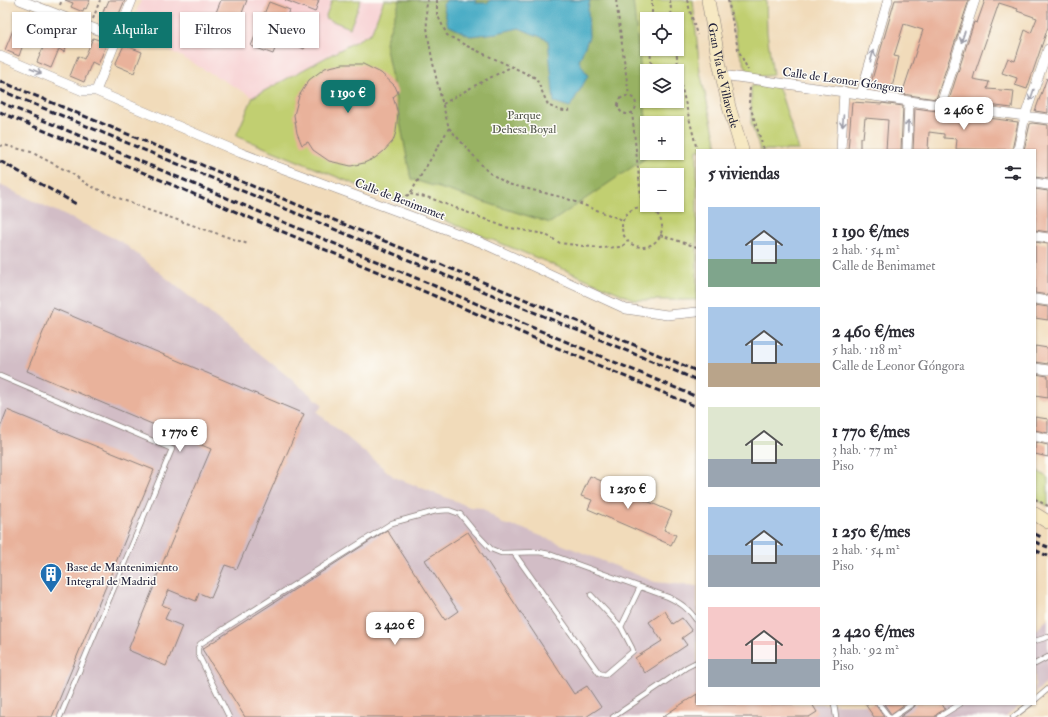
<!DOCTYPE html>
<html lang="es">
<meta charset="utf-8">
<style>
:root{--surface:#fff;--page:#f7f7f7;--text:#2b2b33;--muted:#7c7c81;--accent:#0f766e}
body{margin:0;font-family:"IM FELL Double Pica",serif;background:var(--page);color:var(--text);height:100vh;display:flex;flex-direction:column;font-size:15px;white-space:nowrap}
*{box-sizing:border-box;margin:0}
p{font-size:13px;color:var(--muted)}
.icon{flex:none;width:22px;height:22px;fill:none;stroke:currentColor;stroke-width:2;stroke-linecap:round;stroke-linejoin:round}
.map{position:relative;flex:1;overflow:hidden}
.details{position:absolute;left:696px;top:149px;width:340px;height:556px;display:flex;flex-direction:column;background:var(--surface);border-radius:0px;box-shadow:0 1px 3px #0004}
.details>*{flex:none}
.hud{position:absolute;left:12px;top:12px;width:380px;height:36px;display:flex;gap:8px}
.tools{position:absolute;left:640px;top:12px;display:grid;gap:8px}
.tools a{display:grid;place-items:center;width:44px;height:44px;border-radius:0px;background:var(--surface);box-shadow:0 1px 3px #0004;font-size:20px}
.price{position:absolute;translate:-50% -34px;padding:0 9px;border-radius:8px;background:#fff;color:#222;font-size:13px;line-height:26px;filter:drop-shadow(0 1px 2px #0008)}
.price::after{content:'';position:absolute;left:50%;top:24px;width:12px;height:9px;margin-left:-6px;background:inherit;clip-path:polygon(0 0,100% 0,50% 100%)}
.price.active{background:var(--accent);color:#fff}
ul{padding:0;list-style:none}
li{display:flex;align-items:center;gap:12px;height:100px;padding:0 12px}
li span{display:grid;place-items:center;flex:none;width:112px;height:80px;border-radius:0px;color:#555}
li>.icon{margin-inline-start:auto}
span .icon{width:48px;height:48px;fill:#fffc;stroke-width:1}
li b{font-size:17px}
h2{display:flex;justify-content:space-between;align-items:center;height:48px;padding:0 12px;font-size:17px}
.chip{padding:0 14px;border-radius:0px;background:var(--surface);box-shadow:0 1px 3px #0004;font-size:14px;line-height:36px}
.chip.active{background:var(--accent);color:#fff}
.map>svg:first-child{display:block}
</style>
<div class="map">
<svg width="1048" height="717" viewBox="0 0 1048 717">
<rect width="100%" height="100%" fill="#fdfcf7"/>
<filter id="ink" filterUnits="userSpaceOnUse"><feTurbulence type="fractalNoise" baseFrequency=".025" numOctaves="2"/><feDisplacementMap in="SourceGraphic" scale="8" xChannelSelector="R" yChannelSelector="G"/><feConvolveMatrix kernelMatrix="1 2 1 2 8 2 1 2 1" color-interpolation-filters="sRGB"/></filter>
<filter id="wash" filterUnits="userSpaceOnUse"><feTurbulence type="fractalNoise" baseFrequency=".012" numOctaves="4" result="noise"/><feDisplacementMap in="SourceGraphic" scale="16" xChannelSelector="R" yChannelSelector="G"/><feGaussianBlur stdDeviation="0.9" result="paint"/><feColorMatrix in="noise" values="0 0 0 0 0 0 0 0 0 0 0 0 0 0 0 0 0 1.4 0 .05"/><feComposite in="paint" operator="in"/></filter>
<g filter="url(#wash)">
<rect width="100%" height="100%" fill="#f1dbba"/>
<path fill="#f7cfd1" d="M141 0H383L371 33 253 97 130 28Z"/>
<path fill="#d2bdc6" d="M0 185 122 242 323 405 317 412 394 477 470 507 482 508 503 524 521 528 655 582 697 586V704H1022L1006 717H0Z
M1048 618V682L1035 693V632Z"/>
<path fill="#c1cf71" stroke="#727856" fill-rule="evenodd" d="M332 0H361L350 28 325 18Z
M384 0H693L700 72 718 150H697V300H635L542 260 236 136 253 97 371 33ZM647 19H677V49H647ZM647 71H677V101H647ZM647 123H677V153H647ZM647 175H677V205H647Z
M729 0H766L767 32 773 75 749 78 748 72 738 49Z
M778 85 799 150H760L751 123V86Z
M1035 469 1048 478V506L1035 499Z"/>
<path fill="#98b263" stroke="#5d6a4f" d="M400 0H633L647 128V153H650V155L550 223 411 179 385 43Z"/>
<path fill="#46abc5" stroke="#346680" d="M447 0H475L476 3H488L491 0H590L588 9 589 37 579 61 588 76 570 107 554 102 548 40 519 28 497 33 470 36 448 25 443 4Z"/>
<g id="blocks">
<path fill="#e9b29b" d="M65 0H90L86 9 84 8 83 12 71 7 73 3Z
M109 0H125L115 23 114 22 112 26 100 22 105 6 106 7Z
M221 0H247L232 39 209 30Z
M285 0H319L315 12Z
M895 0H969L936 99 902 94 923 30 904 24 894 56 899 57 891 92 875 90 871 83Z
M985 0H1048V27L1027 89 1015 85 1017 78 1002 73 1008 58 1015 61 1025 30 1031 33 1037 18 1017 11 1018 9 999 3 975 72 973 79 989 82 987 89 1014 91 1012 108 949 100 974 22 977 23Z
M269 2 290 10 273 54 251 46Z
M27 13 40 18 32 38 26 36 19 56 5 50 13 30 19 33Z
M59 25 73 31 64 52 59 49 51 68 37 62 45 43 50 46Z
M297 32 309 37 304 49 292 43Z
M93 38 107 43 98 65 92 62 84 82 70 76 78 56 84 59Z
M124 45 142 52 134 73 115 65Z
M343 64H363L381 73 395 86 398 93 393 97 398 113 396 132 393 141 384 151 375 158 364 163 351 166 329 161 313 150 308 142 302 145 297 133 294 115 299 96 309 80 325 68Z
M1047 78H1048V113L1035 111Z
M852 102 882 104V103L903 106 901 150H886L888 120 865 118 863 138H860V150H848Z
M915 108 1018 122 1012 150 956 149 957 139 944 138V134L929 132 928 150H913Z
M1032 123 1048 125V179L1035 177V150H1024L1030 124Z
M1035 189 1048 191V232L1035 230Z
M1035 242 1048 244V295L1035 293Z
M1035 305 1048 307V320L1035 318Z
M53 308 304 414 237 569 225 565 211 598 199 593 196 601 169 590 162 605 170 608 165 619 182 626 166 666 128 650 155 584 154 583 211 449 27 371Z
M1035 346 1048 348V364L1035 362Z
M1035 374 1048 376V398L1035 396Z
M7 410 154 470 52 717H0V428Z
M1035 417 1048 419V433L1035 430Z
M1035 442 1048 445V457L1035 454Z
M590 476 672 512 664 530 676 535 671 545 588 509 592 500 581 496Z
M387 530 445 620 458 611 425 560 468 532 574 694 587 686 601 707 586 717H245L202 649Z
M665 611 673 624 682 618 692 631 682 638 687 645 645 673 635 658 662 641 649 622Z
M697 694V704H812L817 712 809 717H662Z
M865 704H875L884 717H874Z
M884 704H905L891 714Z
M916 704H942L945 709 937 714 935 717H900L914 707Z"/>
</g>
</g>
<g filter="url(#ink)">
<use href="#blocks" fill-opacity="0" stroke="#8a7e7a" stroke-width="1"/>
<g fill="none" stroke-linecap="round" stroke-linejoin="round">
<g stroke="#8a7e7a" stroke-width="6">
<path id="lane" d="M0 376 172 449 60 717
M514 553 599 673 605 675 633 651 632 648 621 627 640 587
M591 595 621 627
M1035 641 1048 637
M1035 664 1048 657
M1035 700 1048 689
M834 704 836 717
M879 704 889 717
M229 717 198 654V648L200 644 392 523 436 511 449 510 460 514 473 530 491 549 501 553 539 552 549 554 668 597C681 603 689 609 697 621
M613 717 687 667 697 662
M893 717 912 704
M939 717 960 704
M1013 717 1030 704"/>
</g>
<g stroke="#8a7e7a" stroke-width="10">
<path id="street" d="M20 0 116 37
M0 56 83 91H96L132 0
M729 76 909 101 1048 119
M96 91 241 153 480 242 626 309 667 315 697 312
M861 94 888 0
M941 104 975 0
M841 150 844 91
M907 150 909 101
M1018 150 1025 116 1048 49
M1035 183 1048 185
M1035 236 1048 238
M1035 299 1048 301
M1035 368 1048 370
M1035 436 1048 439"/>
</g>
<g stroke="#8a7e7a" stroke-width="14">
<g id="secondary">
<path id="s1" d="M708 0 718 57 729 107 742 150"/>
<path d="M1035 514 1048 522"/>
</g>
</g>
<path stroke="#8a7e7a" stroke-width="2" stroke-dasharray="3 3" stroke-linecap="butt" d="M437 0V14L447 35 467 46 536 78 548 105C556 109 564 113 572 110
M616 0 629 96
M670 0 672 19
M687 0 697 35
M728 0 738 49 748 70
M60 5 62 0
M93 19 100 0
M652 19V0
M650 49 652 71
M676 49 680 81 697 150
M750 88 749 103 764 150
M618 105a9 9 0 1 1 18 0a9 9 0 1 1-18 0Z
M443 104 474 86 511 67
M632 112 642 207
M449 128 488 172 508 184 565 198 623 220
M0 146 4 145 31 152 71 173 90 186 145 209 248 244
M410 194 430 198 505 227 544 234 560 243 599 248 621 247 628 242
M401 199 410 194 449 128C442 102 420 22 428 0
M622 227a20 20 0 1 1 40 0a20 20 0 1 1-40 0Z
M660 235 697 247
M1035 499 1048 506"/>
<use href="#lane" stroke="#fff" stroke-width="4.5"/>
<use href="#street" stroke="#fff" stroke-width="9"/>
<use href="#secondary" stroke="#f7e9c3" stroke-width="13"/>
<path stroke="#22223b" stroke-width="3" stroke-dasharray="6 3" stroke-linecap="butt" d="M0 81 697 371
M0 90 697 380
M0 102 697 397
M0 112 697 407
M0 161 78 205
M1035 534 1041 537
M1035 542 1048 547
M1035 550 1048 556"/>
</g>
<defs><path id="oneway-shaft" d="M-6 0H5M1.5-3L5.5 0L1.5 3" fill="none" stroke-width="1.6" stroke-linecap="round" stroke-linejoin="round"/></defs>
<g stroke="#9c9ca7">
<use href="#oneway-shaft" transform="translate(963 37) rotate(108)"/>
<use href="#oneway-shaft" transform="translate(872 56) rotate(-74)"/>
<use href="#oneway-shaft" transform="translate(36 71) rotate(23)"/>
<use href="#oneway-shaft" transform="translate(1032 95) rotate(109)"/>
<use href="#oneway-shaft" transform="translate(843 121) rotate(94)"/>
<use href="#oneway-shaft" transform="translate(908 126) rotate(-88)"/>
</g>
</g>
<defs>
<g id="building-pin" transform="scale(1.15)"><path d="M0 17L-7.5 6A9.5 9.5 0 1 1 7.5 6Z" fill="#1f6fb2" stroke="#fdfcf7"/><path d="M-4-6H4V6H1V3H-1V6H-4ZM-2.5-4.3h1.7v1.8h-1.7ZM.8-4.3h1.7v1.8H.8ZM-2.5-1h1.7V.8h-1.7ZM.8-1h1.7V.8H.8Z" fill="#fff"/></g>
</defs>
<g fill-rule="evenodd">
<use href="#building-pin" x="51" y="574"/>
</g>
<g text-anchor="middle" stroke-width="3" stroke-linejoin="round" paint-order="stroke">
<g font-size="12" fill="#22223b" stroke="#fdfcf7">
<text dy="4" stroke="none"><textPath href="#s1" startOffset="77">Gran Vía de Villaverde</textPath></text>
<text transform="translate(843 80) rotate(8)" y="4">Calle de Leonor Góngora</text>
<text transform="translate(400 199) rotate(21)" y="4">Calle de Benimamet</text>
</g>
<g font-size="12" fill="#52564b" stroke="#fdfcf7">
<text x="524" y="119">Parque<tspan x="524" dy="14">Dehesa Boyal</tspan></text>
</g>
<g font-size="12" fill="#22223b" stroke="#fdfcf7" text-anchor="start">
<text x="66" y="571">Base de Mantenimiento<tspan x="66" dy="14">Integral de Madrid</tspan></text>
</g>
</g>
</svg>
<div class="tools">
<a><svg class="icon" aria-label="locate" viewBox="0 0 24 24"><circle cx="12" cy="12" r="6"/><path d="M12 2v4M12 18v4M2 12h4M18 12h4"/></svg></a>
<a><svg class="icon" aria-label="layers" viewBox="0 0 24 24"><path d="M12 4l9 5-9 5-9-5zM3 14l9 5 9-5"/></svg></a>
<a>+</a>
<a>−</a>
</div>
<b class="price active" style="left:348px;top:114px">1 190 €</b>
<b class="price" style="left:964px;top:131px">2 460 €</b>
<b class="price" style="left:180px;top:453px">1 770 €</b>
<b class="price" style="left:628px;top:510px">1 250 €</b>
<b class="price" style="left:395px;top:646px">2 420 €</b>
<div class="hud">
<a class="chip">Comprar</a>
<a class="chip active">Alquilar</a>
<a class="chip">Filtros</a>
<a class="chip">Nuevo</a>
</div>
<section class="details">
<h2>5 viviendas<svg class="icon" aria-label="filters" viewBox="0 0 24 24"><path d="M4 7h16M4 17h16"/><circle cx="9" cy="7" r="2"/><circle cx="15" cy="17" r="2"/></svg></h2>
<ul>
<li><span style="background:linear-gradient(#a9c7e8 65%,#7fa58c 0)"><svg class="icon" aria-label="home" viewBox="0 0 24 24"><path d="M3 11l9-7 9 7M6 9v11h12V9"/></svg></span><div><b>1 190 €/mes</b><p>2 hab. · 54 m²</p><p>Calle de Benimamet</p></div></li>
<li><span style="background:linear-gradient(#a9c7e8 70%,#b9a48a 0)"><svg class="icon" aria-label="home" viewBox="0 0 24 24"><path d="M3 11l9-7 9 7M6 9v11h12V9"/></svg></span><div><b>2 460 €/mes</b><p>5 hab. · 118 m²</p><p>Calle de Leonor Góngora</p></div></li>
<li><span style="background:linear-gradient(#dfe7d0 65%,#9aa5b1 0)"><svg class="icon" aria-label="home" viewBox="0 0 24 24"><path d="M3 11l9-7 9 7M6 9v11h12V9"/></svg></span><div><b>1 770 €/mes</b><p>3 hab. · 77 m²</p><p>Piso</p></div></li>
<li><span style="background:linear-gradient(#a9c7e8 60%,#9aa5b1 0)"><svg class="icon" aria-label="home" viewBox="0 0 24 24"><path d="M3 11l9-7 9 7M6 9v11h12V9"/></svg></span><div><b>1 250 €/mes</b><p>2 hab. · 54 m²</p><p>Piso</p></div></li>
<li><span style="background:linear-gradient(#f6c9c9 65%,#9aa5b1 0)"><svg class="icon" aria-label="home" viewBox="0 0 24 24"><path d="M3 11l9-7 9 7M6 9v11h12V9"/></svg></span><div><b>2 420 €/mes</b><p>3 hab. · 92 m²</p><p>Piso</p></div></li>
</ul>
</section>
</div>
